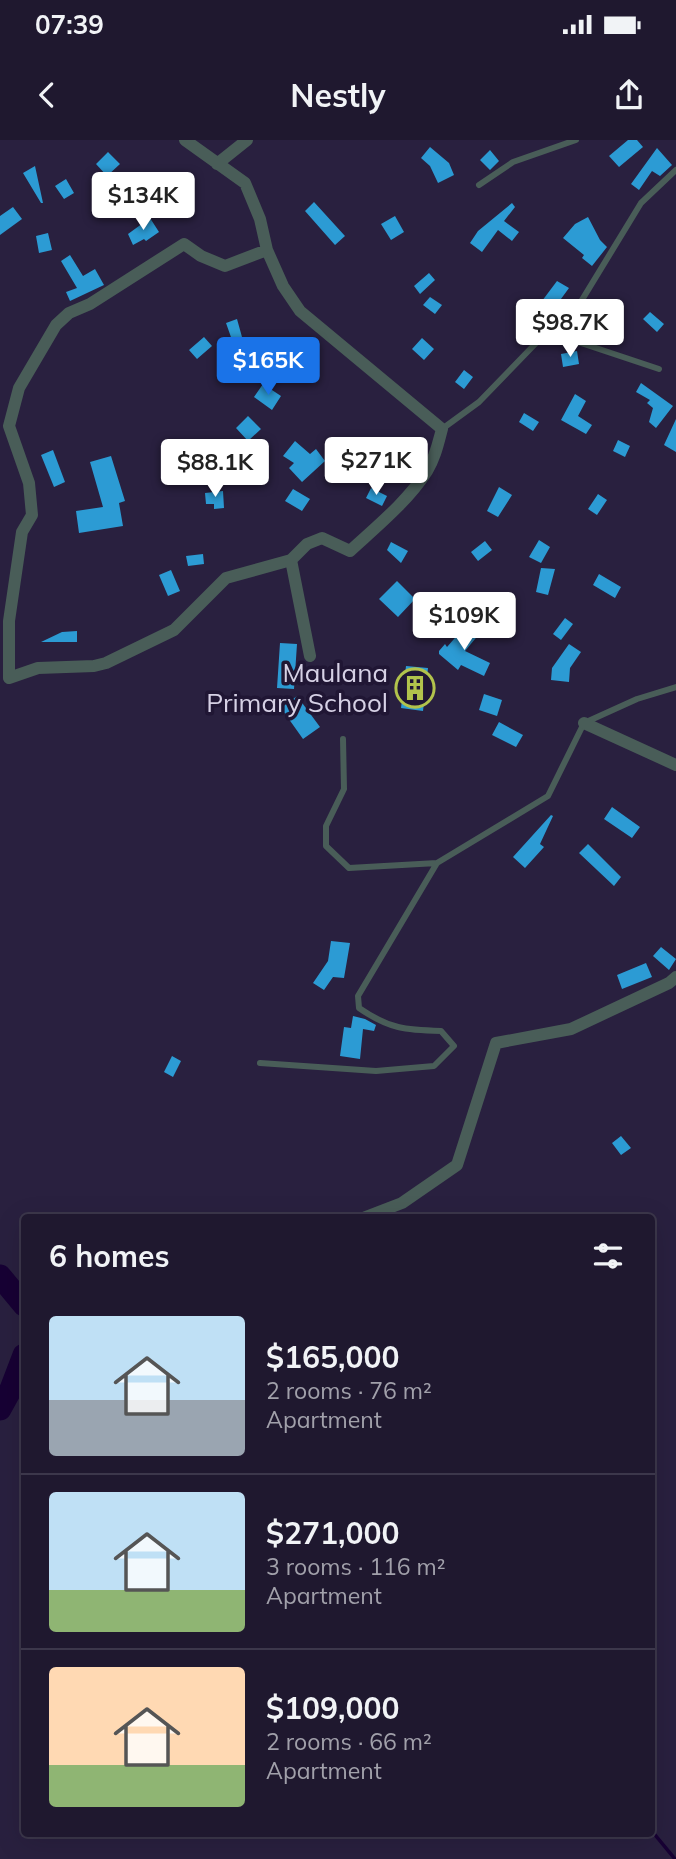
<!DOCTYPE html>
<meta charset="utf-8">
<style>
:root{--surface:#1f182f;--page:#272137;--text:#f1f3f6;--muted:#a1a0aa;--line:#3c374b;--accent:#1a73e8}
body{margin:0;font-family:Mulish,sans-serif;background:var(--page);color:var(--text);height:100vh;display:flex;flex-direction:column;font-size:26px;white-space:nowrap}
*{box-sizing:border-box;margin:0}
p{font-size:23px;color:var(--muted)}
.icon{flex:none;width:38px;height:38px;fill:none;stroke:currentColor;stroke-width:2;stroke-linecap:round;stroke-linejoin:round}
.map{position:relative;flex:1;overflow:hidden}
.panel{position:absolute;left:21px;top:1074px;width:634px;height:623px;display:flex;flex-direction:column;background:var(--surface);border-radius:7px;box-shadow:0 7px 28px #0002,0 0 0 2px var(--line)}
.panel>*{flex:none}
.price{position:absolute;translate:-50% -60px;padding:0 16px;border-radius:7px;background:#fff;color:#222;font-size:23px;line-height:46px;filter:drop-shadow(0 2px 4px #0008)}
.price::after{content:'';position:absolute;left:50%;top:42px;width:21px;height:16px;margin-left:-10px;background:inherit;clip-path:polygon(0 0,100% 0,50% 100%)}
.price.selected{background:var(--accent);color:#fff}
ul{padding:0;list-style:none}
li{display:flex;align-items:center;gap:21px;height:175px;padding:0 28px}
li+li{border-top:2px solid var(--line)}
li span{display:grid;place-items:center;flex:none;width:196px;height:140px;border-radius:7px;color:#555}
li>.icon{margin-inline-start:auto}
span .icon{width:84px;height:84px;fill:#fffc;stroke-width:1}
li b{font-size:30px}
h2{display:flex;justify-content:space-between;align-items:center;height:84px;padding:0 28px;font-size:30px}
.status{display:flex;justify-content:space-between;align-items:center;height:49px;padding:0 35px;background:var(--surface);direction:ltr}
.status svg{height:19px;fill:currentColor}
header{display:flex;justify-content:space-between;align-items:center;height:91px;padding:0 28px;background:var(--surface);font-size:32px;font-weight:700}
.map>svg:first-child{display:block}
</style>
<div class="status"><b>07:39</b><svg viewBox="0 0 49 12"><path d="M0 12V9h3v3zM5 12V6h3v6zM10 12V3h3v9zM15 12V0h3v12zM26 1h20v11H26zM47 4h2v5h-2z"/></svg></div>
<header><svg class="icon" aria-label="back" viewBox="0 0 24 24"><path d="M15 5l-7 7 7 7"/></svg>Nestly<svg class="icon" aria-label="share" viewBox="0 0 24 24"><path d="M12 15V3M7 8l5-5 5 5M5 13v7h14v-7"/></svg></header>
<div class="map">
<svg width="676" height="1719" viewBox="0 0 676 1719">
<rect width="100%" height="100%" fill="#29203f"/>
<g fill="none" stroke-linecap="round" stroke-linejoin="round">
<path stroke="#170034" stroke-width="3.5" d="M651 1690 675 1719"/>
<path stroke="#170034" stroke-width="23" d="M0 1136 24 1165
M0 1269 11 1249 24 1215"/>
</g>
<path fill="#2c9bd4" d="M628 0H637L643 7 619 27 609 16Z
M430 7 449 23 454 35 438 43 430 26 421 18Z
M657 8 672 25 660 36 652 31 639 50 631 44Z
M490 10 499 21 490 30 480 20Z
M108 12 120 24 107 36 96 24Z
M35 26 43 63H41L23 33Z
M66 39 74 53 64 59 55 46Z
M314 62 345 96 335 105 305 71Z
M512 63 515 67 504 81 519 92 512 101 498 90 482 112 470 103 478 91Z
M13 67 22 79 0 95V76Z
M395 76 404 92 391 100 381 84Z
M588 77 600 100 607 107 592 126 582 118 584 115 563 98 575 84Z
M150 78 159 92 146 101 144 99 133 105 128 94Z
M48 93 52 110 39 113 36 96Z
M70 115 83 136 95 129 104 145 70 161 66 152 77 148 61 121Z
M429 133 435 140 420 154 414 146Z
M557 141 569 148 550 174 539 165Z
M430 157 442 165 435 174 423 165Z
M650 172 664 184 657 192 643 179Z
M237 179 242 197 232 200 226 183Z
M204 197 212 206 197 219 189 210Z
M422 198 434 209 424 220 412 209Z
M577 211 579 224 563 227 561 214Z
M464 230 473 237 464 249 455 242Z
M641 243 673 266 656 288 649 282 653 268 647 263 650 260 636 252Z
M263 244 281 256 272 270 254 257Z
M575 254 586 261 578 276 592 285 586 294 561 280Z
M524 273 539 282 533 291 519 282Z
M248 276 261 289 248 301 236 288Z
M676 279V312L664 305Z
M618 300 630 306 625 317 613 311Z
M295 301 310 314 316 309 325 321 302 342 289 328 294 323 283 316Z
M53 310 65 342 54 347 41 315Z
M111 316 125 361 119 363 123 386 79 393 76 371 103 367 90 322Z
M364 320 390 332 382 346 357 334Z
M499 347 512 355 498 377 487 371Z
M371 348 387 356 382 366 366 358Z
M293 349 310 359 302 371 285 361Z
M223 351 224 368 214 369V364H206L205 353Z
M598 354 607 360 597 375 588 369Z
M539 400 550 407 541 423 529 417Z
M485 401 492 410 478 421 471 412Z
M391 402 408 411 401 423 387 410Z
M203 414 204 424 188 426 186 416Z
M541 428 555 429 548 455 536 452Z
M171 430 180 451 168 456 159 435Z
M599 434 621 447 615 458 593 445Z
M397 441 415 459 398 477 379 459Z
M565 478 573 484 561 500 553 494Z
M468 483 480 493 465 511 490 523 484 536 461 525 458 530 439 514V511L445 504 447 507Z
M77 491V502H41L62 492Z
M280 503 297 504 294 549 277 548Z
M569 504 581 512 570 528 569 542 551 540 552 528Z
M406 526 428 528 423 571 401 568Z
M484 554 502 560 497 576 479 570Z
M297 556 320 587 303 599 281 568Z
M499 582 523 595 516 607 492 595Z
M612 667 640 687 632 698 604 679Z
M551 675 553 676 540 704 544 707 525 728 513 717Z
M588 704 621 737 614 746 579 713Z
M331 801 350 803 344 838 333 837 324 850 313 843 328 821Z
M661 807 676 819 669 830 653 816Z
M646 823 652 837 622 849 617 835Z
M353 876 365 879 376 885 374 891 363 889 360 919 340 916 344 887 351 888Z
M172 916 181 921 173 937 164 932Z
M621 996 631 1008 621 1015 612 1003Z"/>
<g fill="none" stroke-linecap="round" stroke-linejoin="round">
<path stroke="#495d58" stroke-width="6" d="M479 45 513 22 576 0
M560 196 659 229
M442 289 479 262 538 201 560 196 641 63 676 30
M343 599 344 649 326 686V706L349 728 437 723
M260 923 376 931 434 926 454 906 441 891C406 890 389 889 359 868L358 856 437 723 548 656 584 583 637 559 676 547"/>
<path stroke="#495d58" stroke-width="12" d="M185 0 245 43 260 79 267 110 283 146 300 171 442 289C438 304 435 318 427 331 408 361 376 387 350 411L322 398 307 404 291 420 226 438 174 490 106 523 94 526 38 528 9 538V481L22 392 32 375 29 343 9 286 19 248 56 185 69 173 90 164 184 104 201 116 225 126 267 110
M217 24 247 0
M291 420 310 516
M584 583 676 625
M363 1078 402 1063 457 1025 496 903 571 889 669 843 676 837"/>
</g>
<defs>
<g id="building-ring" transform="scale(2.0125)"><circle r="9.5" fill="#201634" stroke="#b2c34c" stroke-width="1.5"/><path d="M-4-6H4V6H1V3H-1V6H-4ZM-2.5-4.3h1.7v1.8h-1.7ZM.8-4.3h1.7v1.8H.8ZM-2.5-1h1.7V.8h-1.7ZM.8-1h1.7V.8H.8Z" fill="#b2c34c"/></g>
</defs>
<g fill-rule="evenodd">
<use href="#building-ring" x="415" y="548"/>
</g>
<g text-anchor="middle" stroke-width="7" stroke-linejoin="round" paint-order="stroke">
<g font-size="26" fill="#d6d1e5" stroke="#201634" text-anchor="end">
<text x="388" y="542">Maulana<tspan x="388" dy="30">Primary School</tspan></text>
</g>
</g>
</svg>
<b class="price" style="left:143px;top:92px">$134K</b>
<b class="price" style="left:570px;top:219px">$98.7K</b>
<b class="price selected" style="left:268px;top:257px">$165K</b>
<b class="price" style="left:376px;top:357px">$271K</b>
<b class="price" style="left:215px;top:359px">$88.1K</b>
<b class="price" style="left:464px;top:512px">$109K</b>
<section class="panel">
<h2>6 homes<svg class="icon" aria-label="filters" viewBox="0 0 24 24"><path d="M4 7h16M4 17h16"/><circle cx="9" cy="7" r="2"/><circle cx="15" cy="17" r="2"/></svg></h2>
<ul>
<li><span style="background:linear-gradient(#bfe0f5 60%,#9aa5b1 0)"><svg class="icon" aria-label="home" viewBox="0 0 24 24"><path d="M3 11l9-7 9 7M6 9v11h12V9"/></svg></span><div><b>$165,000</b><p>2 rooms · 76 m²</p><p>Apartment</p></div></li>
<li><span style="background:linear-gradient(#bfe0f5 70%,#8fb573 0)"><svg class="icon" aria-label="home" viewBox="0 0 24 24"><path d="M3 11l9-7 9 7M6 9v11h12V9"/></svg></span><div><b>$271,000</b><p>3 rooms · 116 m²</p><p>Apartment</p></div></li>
<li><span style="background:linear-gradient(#ffd9b3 70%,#8fb573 0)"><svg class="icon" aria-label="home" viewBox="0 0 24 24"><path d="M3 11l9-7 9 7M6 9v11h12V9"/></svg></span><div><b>$109,000</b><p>2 rooms · 66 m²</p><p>Apartment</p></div></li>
</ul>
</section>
</div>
